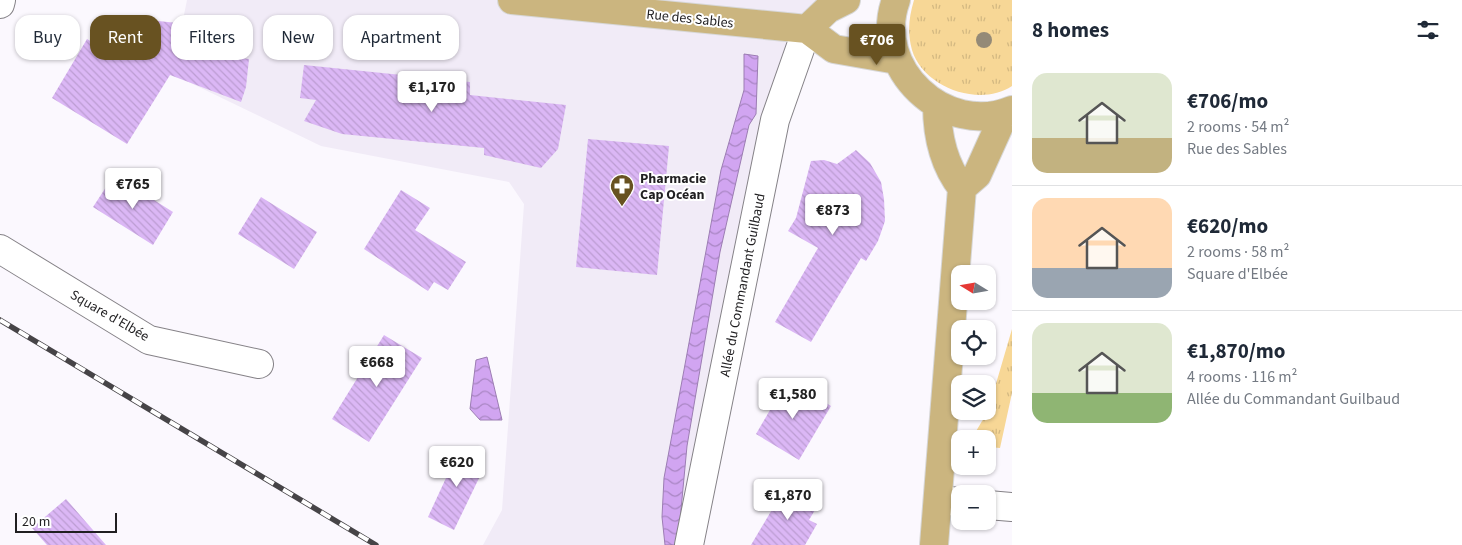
<!DOCTYPE html>
<meta charset="utf-8">
<style>
:root{--surface:#fff;--page:#f2f2f3;--text:#1f2937;--muted:#747a83;--line:#e0e1e3;--accent:#685221}
body{margin:0;font-family:"Source Sans 3",sans-serif;background:var(--page);color:var(--text);height:100vh;display:flex;flex-direction:column;font-size:19px;white-space:nowrap}
*{box-sizing:border-box;margin:0}
p{font-size:16px;color:var(--muted)}
.icon{flex:none;width:28px;height:28px;fill:none;stroke:currentColor;stroke-width:2;stroke-linecap:round;stroke-linejoin:round}
.map{position:relative;flex:1;overflow:hidden}
.drawer{display:flex;flex-direction:column;background:var(--surface);width:450px}
.drawer>*{flex:none}
.guide{position:absolute;left:15px;top:15px;width:475px;height:45px;display:flex;gap:10px}
.needle{width:32px;rotate:281deg}
.buttons{position:absolute;left:951px;top:265px;display:grid;gap:10px}
.buttons a{display:grid;place-items:center;width:45px;height:45px;border-radius:10px;background:var(--surface);box-shadow:0 1px 4px #0004;font-size:25px}
.scale{position:absolute;left:15px;bottom:12px;width:102px;box-sizing:border-box;padding-left:5px;border:2px solid #201f21;border-top:0;font-size:14px;line-height:18px;white-space:nowrap;color:#201f21;-webkit-text-stroke:4px #fff;paint-order:stroke}
.price{position:absolute;translate:-50% -42px;padding:0 11px;border-radius:5px;background:#fff;color:#222;font-size:16px;line-height:32px;filter:drop-shadow(0 1px 2px #0008)}
.price::after{content:'';position:absolute;left:50%;top:30px;width:15px;height:11px;margin-left:-8px;background:inherit;clip-path:polygon(0 0,100% 0,50% 100%)}
.price.on{background:var(--accent);color:#fff}
ul{padding:0;list-style:none}
li{display:flex;align-items:center;gap:15px;height:125px;padding:0 20px}
li+li{border-top:1px solid var(--line)}
li span{display:grid;place-items:center;flex:none;width:140px;height:100px;border-radius:15px;color:#555}
li>.icon{margin-inline-start:auto}
span .icon{width:60px;height:60px;fill:#fffc;stroke-width:1}
li b{font-size:21px}
h2{display:flex;justify-content:space-between;align-items:center;height:60px;padding:0 20px;font-size:21px}
.chip{padding:0 18px;border-radius:15px;background:var(--surface);box-shadow:0 1px 4px #0004;font-size:18px;line-height:45px}
.chip.on{background:var(--accent);color:#fff}
main{display:flex;flex:1;min-height:0}
.map>svg:first-child{display:block}
</style>
<main>
<div class="map">
<svg width="1012" height="545" viewBox="0 0 1012 545">
<defs>
<pattern id="grass-tufts" width="24" height="20" patternUnits="userSpaceOnUse" patternTransform="scale(1.25)"><rect width="24" height="20" fill="#f7d796"/><path d="M3 7l-1-3M5 7V3M7 7l1-3M15 17l-1-3M17 17v-4M19 17l1-3" fill="none" stroke="#d3b881"/></pattern>
<pattern id="water-waves" width="16" height="10" patternUnits="userSpaceOnUse" patternTransform="scale(1.25)"><rect width="16" height="10" fill="#d1a5f1"/><path d="M0 5q4-4 8 0t8 0" fill="none" stroke="#a986c3"/></pattern>
<pattern id="building-back-hatch" width="6" height="6" patternUnits="userSpaceOnUse" patternTransform="scale(1.25)"><rect width="6" height="6" fill="#dbb7f5"/><path d="M-1 5l2 2M0 0l6 6M5-1l2 2" fill="none" stroke="#bc9dd2"/></pattern>
</defs>
<rect width="100%" height="100%" fill="#fbf8fe"/>
<path fill="#f1ebf7" d="M187 0H852L807 30 690 545H483L502 510 524 204 509 182 321 146 172 74Z"/>
<path fill="url(#grass-tufts)" d="M914 0H1012V86C979 108 923 87 912 50 907 32 909 17 914 0Z
M1012 329V393L1000 448 988 447V439L972 438 988 411Z"/>
<path fill="url(#water-waves)" stroke="#9c7db3" d="M744 54 758 56 756 114 749 125 720 252 711 305 687 446 679 531 676 545H665L662 517 664 478 721 170 744 90Z
M487 357 502 420H480L470 409 476 360Z"/>
<path fill="url(#building-back-hatch)" d="M139 19 225 28 222 56 249 59 246 87 241 102 170 75 127 144 52 98 87 39 92 42 104 20 136 24Z
M304 65 470 82V95L566 105 558 149 541 168 484 155V148L342 134 304 121 316 100 300 98Z
M588 139 669 146 657 275 576 267Z
M856 150 870 163 881 182 884 199 885 221 878 241 866 261 861 258 811 342 775 322 818 248 788 231 796 218 811 161 824 160 837 164Z
M114 175 173 212 153 245 93 207Z
M401 190 430 208 415 230 466 262 448 290 434 282 428 291 364 249Z
M261 197 317 232 294 269 238 234Z
M384 335 422 358 369 442 332 419Z
M788 379 831 406 799 460 756 434Z
M455 447 482 455 477 472 481 474 454 530 428 517 446 478Z
M786 486 818 505 809 520 817 524 805 545H751Z
M66 499 106 545H47L32 528Z"/>
<g fill="none" stroke-linecap="round" stroke-linejoin="round">
<g stroke="#858287" stroke-width="30">
<path id="minor" d="M0 4 1 0
M0 249 149 340 259 364
M938 500 960 502
M988 505 1012 507
M689 545 775 120 807 29"/>
</g>
<g stroke="#d7d7d7" stroke-width="30">
<path id="major" d="M512 0 807 29 834 49 897 60
M896 0C871 68 945 138 1012 110
M807 29 828 9 846 0
M962 188 977 175 1005 113
M934 545 962 188C943 164 937 136 937 105"/>
</g>
<use href="#minor" stroke="#fff" stroke-width="28"/>
<use href="#major" stroke="#cbb57f" stroke-width="28"/>
<g stroke="#464447" stroke-width="5.5">
<path id="rail" d="M0 320 376 545"/>
</g>
<use href="#rail" stroke="#fff" stroke-width="4" stroke-dasharray="11" stroke-linecap="butt"/>
</g>
<circle fill="#948a77" cx="984" cy="40" r="8"/>
<defs>
<g id="pharmacy-pin" transform="scale(1.25)"><path d="M0 17L-7.5 6A9.5 9.5 0 1 1 7.5 6Z" fill="#685221" stroke="#fff"/><path d="M-2-6h4v4h4v4h-4v4h-4v-4h-4v-4h4Z" fill="#fff"/></g>
</defs>
<g fill-rule="evenodd">
<use href="#pharmacy-pin" x="622" y="186"/>
</g>
<g text-anchor="middle" stroke-width="4" stroke-linejoin="round" paint-order="stroke">
<g font-size="14" fill="#201f21" stroke="#fff">
<text transform="translate(690 18) rotate(6)" y="5">Rue des Sables</text>
<text transform="translate(742 285) rotate(-79)" y="5">Allée du Commandant Guilbaud</text>
<text transform="translate(110 315) rotate(30)" y="5">Square d'Elbée</text>
</g>
<g font-size="14" font-weight="bold" fill="#201f21" stroke="#fff" text-anchor="start">
<text x="640" y="183">Pharmacie<tspan x="640" dy="16">Cap Océan</tspan></text>
</g>
</g>
</svg>
<div class="buttons">
<a><svg class="needle" viewBox="-14 -14 28 28"><path d="M0-13l5 13h-10z" fill="#e53935"/><path d="M0 13l5-13h-10z" fill="#747a83"/></svg></a>
<a><svg class="icon" aria-label="locate" viewBox="0 0 24 24"><circle cx="12" cy="12" r="6"/><path d="M12 2v4M12 18v4M2 12h4M18 12h4"/></svg></a>
<a><svg class="icon" aria-label="layers" viewBox="0 0 24 24"><path d="M12 4l9 5-9 5-9-5zM3 14l9 5 9-5"/></svg></a>
<a>+</a>
<a>−</a>
</div>
<div class="scale">20 m</div>
<b class="price on" style="left:877px;top:66px">€706</b>
<b class="price" style="left:432px;top:113px">€1,170</b>
<b class="price" style="left:133px;top:210px">€765</b>
<b class="price" style="left:833px;top:236px">€873</b>
<b class="price" style="left:377px;top:388px">€668</b>
<b class="price" style="left:793px;top:420px">€1,580</b>
<b class="price" style="left:457px;top:488px">€620</b>
<b class="price" style="left:788px;top:521px">€1,870</b>
<div class="guide">
<a class="chip">Buy</a>
<a class="chip on">Rent</a>
<a class="chip">Filters</a>
<a class="chip">New</a>
<a class="chip">Apartment</a>
</div>
</div>
<section class="drawer">
<h2>8 homes<svg class="icon" aria-label="filters" viewBox="0 0 24 24"><path d="M4 7h16M4 17h16"/><circle cx="9" cy="7" r="2"/><circle cx="15" cy="17" r="2"/></svg></h2>
<ul>
<li><span style="background:linear-gradient(#dfe7d0 65%,#c2b280 0)"><svg class="icon" aria-label="home" viewBox="0 0 24 24"><path d="M3 11l9-7 9 7M6 9v11h12V9"/></svg></span><div><b>€706/mo</b><p>2 rooms · 54 m²</p><p>Rue des Sables</p></div></li>
<li><span style="background:linear-gradient(#ffd9b3 70%,#9aa5b1 0)"><svg class="icon" aria-label="home" viewBox="0 0 24 24"><path d="M3 11l9-7 9 7M6 9v11h12V9"/></svg></span><div><b>€620/mo</b><p>2 rooms · 58 m²</p><p>Square d'Elbée</p></div></li>
<li><span style="background:linear-gradient(#dfe7d0 70%,#8fb573 0)"><svg class="icon" aria-label="home" viewBox="0 0 24 24"><path d="M3 11l9-7 9 7M6 9v11h12V9"/></svg></span><div><b>€1,870/mo</b><p>4 rooms · 116 m²</p><p>Allée du Commandant Guilbaud</p></div></li>
</ul>
</section>
</main>
